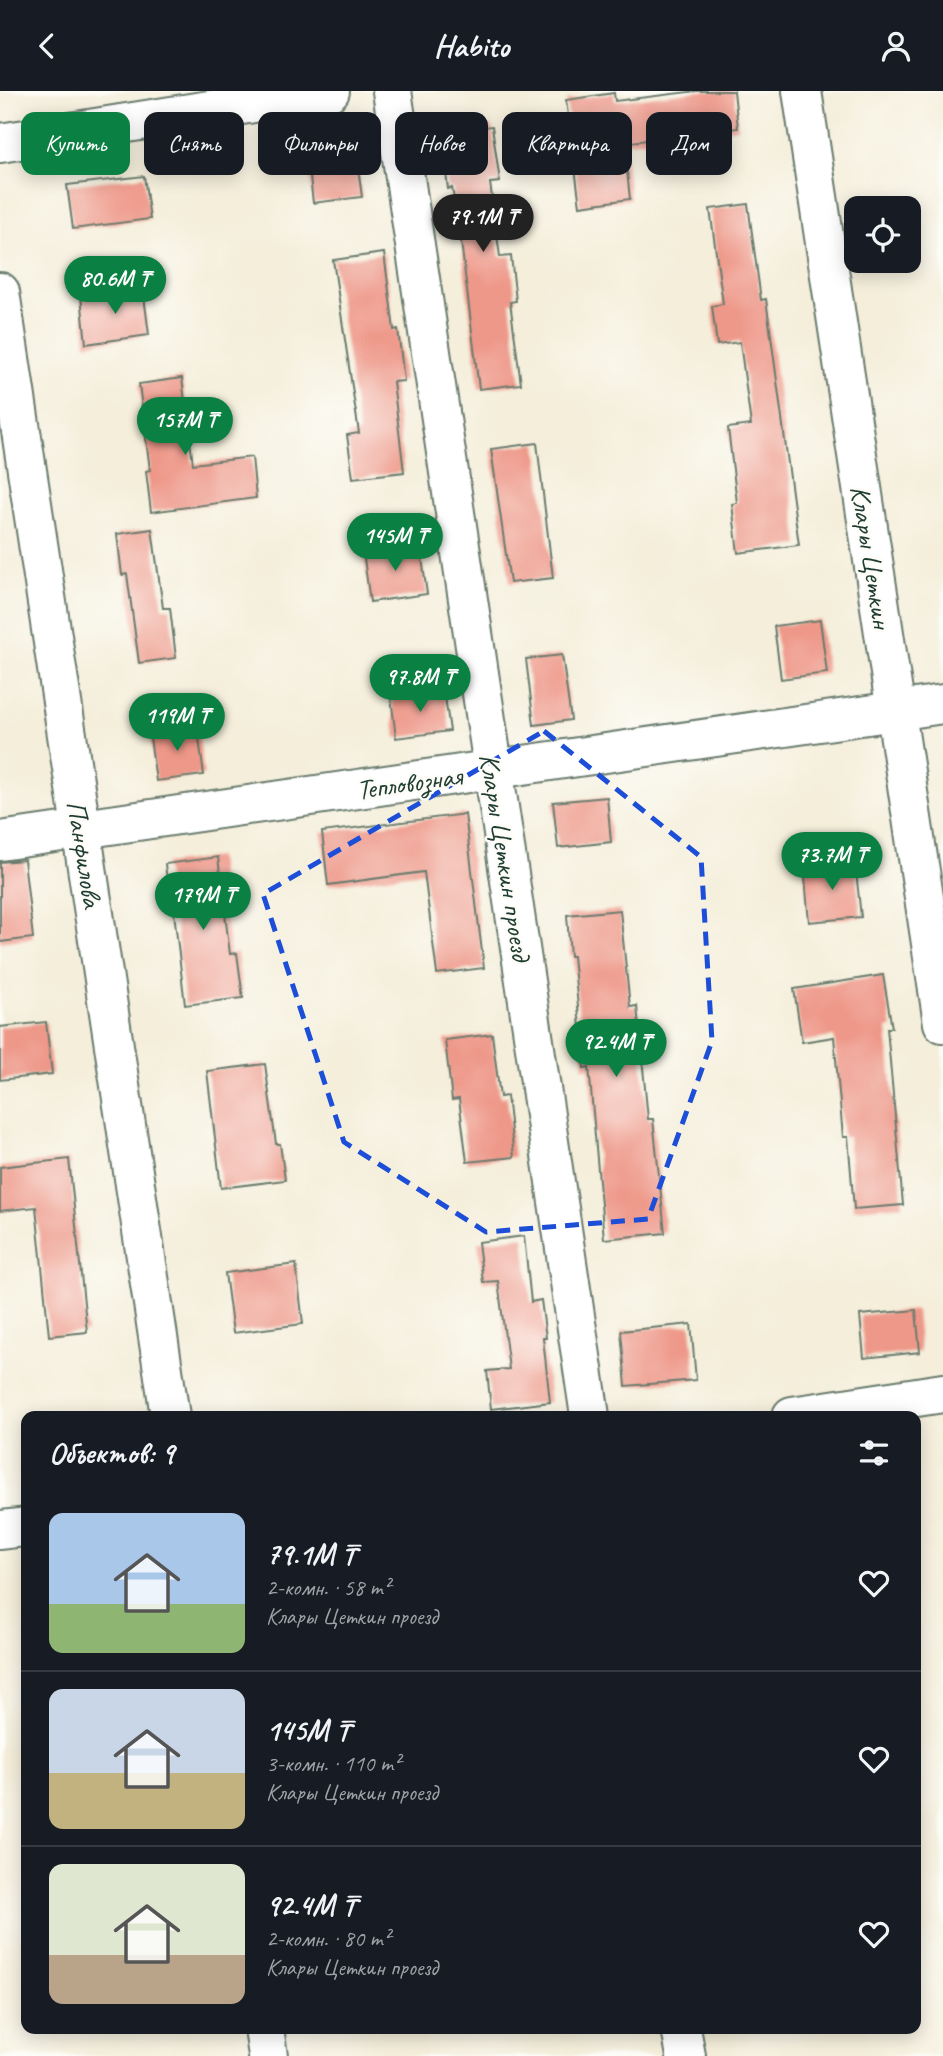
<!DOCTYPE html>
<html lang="ru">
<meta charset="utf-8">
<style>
:root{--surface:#171b24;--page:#242831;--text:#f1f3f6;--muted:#9ea1a6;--line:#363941;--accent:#0b8043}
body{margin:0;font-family:Caveat,sans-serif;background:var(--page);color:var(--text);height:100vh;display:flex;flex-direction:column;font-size:26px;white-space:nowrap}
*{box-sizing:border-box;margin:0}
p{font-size:23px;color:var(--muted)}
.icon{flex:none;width:38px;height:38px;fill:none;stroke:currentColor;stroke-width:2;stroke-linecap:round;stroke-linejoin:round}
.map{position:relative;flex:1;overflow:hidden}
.drawer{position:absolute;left:21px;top:1320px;width:900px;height:623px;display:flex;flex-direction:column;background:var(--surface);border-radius:14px;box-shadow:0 4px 18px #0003}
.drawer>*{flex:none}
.banner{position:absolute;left:21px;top:21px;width:901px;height:63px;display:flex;gap:14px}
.buttons{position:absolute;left:844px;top:105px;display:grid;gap:14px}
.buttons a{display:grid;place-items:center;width:77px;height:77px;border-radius:14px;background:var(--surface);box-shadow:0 4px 18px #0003;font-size:35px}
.price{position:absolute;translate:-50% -60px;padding:0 16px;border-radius:24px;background:var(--accent);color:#fff;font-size:23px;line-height:46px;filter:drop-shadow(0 2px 4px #0008)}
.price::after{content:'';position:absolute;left:50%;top:42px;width:21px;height:16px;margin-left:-10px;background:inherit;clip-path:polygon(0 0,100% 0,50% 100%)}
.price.current{background:#222;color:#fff}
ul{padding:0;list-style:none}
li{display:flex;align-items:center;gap:21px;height:175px;padding:0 28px}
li+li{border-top:2px solid var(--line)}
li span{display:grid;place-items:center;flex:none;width:196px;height:140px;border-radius:14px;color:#555}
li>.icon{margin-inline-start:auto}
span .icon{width:84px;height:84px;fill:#fffc;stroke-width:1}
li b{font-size:30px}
h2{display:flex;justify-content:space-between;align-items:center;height:84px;padding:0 28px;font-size:30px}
.chip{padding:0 24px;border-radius:14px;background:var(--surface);box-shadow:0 4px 18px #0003;font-size:24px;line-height:63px}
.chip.current{background:var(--accent);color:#fff}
header{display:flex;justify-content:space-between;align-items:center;height:91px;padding:0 28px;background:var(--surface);font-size:32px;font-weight:800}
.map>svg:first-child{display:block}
</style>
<header><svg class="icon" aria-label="back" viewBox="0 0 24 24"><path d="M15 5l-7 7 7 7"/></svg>Habito<svg class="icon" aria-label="person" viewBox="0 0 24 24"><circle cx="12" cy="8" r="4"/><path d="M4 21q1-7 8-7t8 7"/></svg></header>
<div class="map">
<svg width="943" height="1965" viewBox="0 0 943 1965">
<rect width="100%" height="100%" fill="#fdfcf7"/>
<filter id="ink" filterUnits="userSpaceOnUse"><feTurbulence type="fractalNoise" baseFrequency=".0143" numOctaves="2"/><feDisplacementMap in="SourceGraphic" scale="14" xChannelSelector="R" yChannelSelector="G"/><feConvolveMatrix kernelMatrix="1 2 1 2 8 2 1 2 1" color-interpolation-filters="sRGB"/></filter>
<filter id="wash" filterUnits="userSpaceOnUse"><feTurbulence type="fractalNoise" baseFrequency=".00686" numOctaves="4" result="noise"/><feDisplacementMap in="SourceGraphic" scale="28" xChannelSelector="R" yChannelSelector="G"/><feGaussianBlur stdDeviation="1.57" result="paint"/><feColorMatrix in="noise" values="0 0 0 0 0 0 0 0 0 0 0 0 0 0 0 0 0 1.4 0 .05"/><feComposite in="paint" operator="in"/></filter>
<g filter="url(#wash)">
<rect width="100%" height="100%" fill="#f4eeda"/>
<g id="blocks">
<path fill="#ee9889" d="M697 0H734L738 37 624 52 630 108 580 115 566 9 614 2 615 10Z
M492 35 500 91 490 92 500 166 511 165 516 210 510 211 521 293 479 298 460 142 452 97 448 98 441 41Z
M355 53 362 106 313 112 307 59Z
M144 85 150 128 73 138 67 94Z
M748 113 761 209 766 208 799 454 738 462 732 413 737 412 728 337 751 334 740 251 717 254 712 215 723 213 710 118Z
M384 162 394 239 398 238 404 290 393 291 404 381 353 387 347 344 359 342 333 169Z
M143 197 149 244 86 253 81 205Z
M182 287 193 373 252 366 256 407 151 421 146 380 150 379 139 293Z
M537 352 553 487 510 492 491 358Z
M152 438 163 517H170L176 567 139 572 127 483 122 484 117 443Z
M420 453 427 503 370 511 363 460Z
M820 529 827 582 781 588 774 535Z
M562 564 571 629 534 634 526 568Z
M444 599 450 640 396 647 391 606Z
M197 633 204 684 156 690 149 639Z
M607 706 611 751 558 757 553 711Z
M465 723 484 877 437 883 424 781 328 794 322 741Z
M218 766 230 863 237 862 243 907 185 914 173 813H170L165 773Z
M24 769 33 847 0 851V771Z
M855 771 861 826 809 831 804 776Z
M620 819 630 916 637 915 648 1028H653L665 1142 604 1148 589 976 584 977 573 865H570L567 824Z
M883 884 892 937H887L903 1114 854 1118 848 1046H843L834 946 802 951 794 898Z
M46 931 52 983 0 989V936Z
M492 943 500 1006 507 1005 514 1066 467 1071 459 1008 452 1009 445 949Z
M265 973 276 1053H280L285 1089 221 1097 207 980Z
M69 1068 87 1241 49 1245 36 1116 0 1120V1076Z
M524 1145 531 1211 541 1209 546 1247H543L550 1311 491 1318 487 1280 509 1278 498 1190 483 1191 478 1151Z
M296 1173 303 1233 233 1242 225 1182Z
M916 1219 920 1261 864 1267 860 1224Z
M691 1233 696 1289 626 1295 621 1240Z"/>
</g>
</g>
<g filter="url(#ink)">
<use href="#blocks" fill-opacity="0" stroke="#6a7b6e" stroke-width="2"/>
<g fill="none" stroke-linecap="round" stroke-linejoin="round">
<g stroke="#6a7b6e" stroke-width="42">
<path id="minor" d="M392 0 590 1325
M802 0 943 932
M0 52 330 0
M0 201 170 1325
M0 750 943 613
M792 1325 943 1302
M0 1439 26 1436
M264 1937 268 1965
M681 1937 686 1965"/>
</g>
<use href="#minor" stroke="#fff" stroke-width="38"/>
</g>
</g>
<path fill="none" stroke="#1d4ed8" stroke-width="5" stroke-dasharray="14 9" stroke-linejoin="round" d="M544 640 701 766 712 950 648 1128 486 1141 344 1051 263 803Z"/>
<g text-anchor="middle" stroke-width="5" stroke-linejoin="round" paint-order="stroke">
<g font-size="28" fill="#1f3d34" stroke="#fdfcf7">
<text transform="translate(872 466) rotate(81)" y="10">Клары Цеткин</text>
<text transform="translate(409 691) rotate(-8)" y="10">Тепловозная</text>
<text transform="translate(85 763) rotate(81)" y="10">Панфилова</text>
<text transform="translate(506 766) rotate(81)" y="10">Клары Цеткин проезд</text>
</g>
</g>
</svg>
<div class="buttons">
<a><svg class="icon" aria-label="locate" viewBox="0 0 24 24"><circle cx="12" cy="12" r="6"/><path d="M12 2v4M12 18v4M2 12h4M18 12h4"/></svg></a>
</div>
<b class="price current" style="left:483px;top:163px">79.1M ₸</b>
<b class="price" style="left:115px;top:225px">80.6M ₸</b>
<b class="price" style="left:185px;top:366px">157M ₸</b>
<b class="price" style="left:395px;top:482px">145M ₸</b>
<b class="price" style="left:420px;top:623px">97.8M ₸</b>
<b class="price" style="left:177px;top:662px">119M ₸</b>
<b class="price" style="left:832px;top:801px">73.7M ₸</b>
<b class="price" style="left:203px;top:841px">179M ₸</b>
<b class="price" style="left:616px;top:988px">92.4M ₸</b>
<div class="banner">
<a class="chip current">Купить</a>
<a class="chip">Снять</a>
<a class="chip">Фильтры</a>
<a class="chip">Новое</a>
<a class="chip">Квартира</a>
<a class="chip">Дом</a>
</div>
<section class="drawer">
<h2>Объектов: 9<svg class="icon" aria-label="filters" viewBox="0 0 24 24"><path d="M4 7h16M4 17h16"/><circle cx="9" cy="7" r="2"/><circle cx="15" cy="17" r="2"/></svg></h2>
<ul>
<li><span style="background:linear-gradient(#a9c7e8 65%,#8fb573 0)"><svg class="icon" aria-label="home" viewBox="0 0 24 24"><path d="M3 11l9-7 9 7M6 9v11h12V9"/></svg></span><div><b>79.1M ₸</b><p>2-комн. · 58 m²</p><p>Клары Цеткин проезд</p></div><svg class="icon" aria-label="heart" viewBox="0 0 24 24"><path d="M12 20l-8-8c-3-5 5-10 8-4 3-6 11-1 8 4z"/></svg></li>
<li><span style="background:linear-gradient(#c9d6e8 60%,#c2b280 0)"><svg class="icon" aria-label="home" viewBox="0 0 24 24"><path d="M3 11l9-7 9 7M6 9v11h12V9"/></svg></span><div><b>145M ₸</b><p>3-комн. · 110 m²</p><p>Клары Цеткин проезд</p></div><svg class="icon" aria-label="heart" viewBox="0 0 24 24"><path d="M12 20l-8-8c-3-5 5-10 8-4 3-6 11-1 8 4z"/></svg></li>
<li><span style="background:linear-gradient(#dfe7d0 65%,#b9a48a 0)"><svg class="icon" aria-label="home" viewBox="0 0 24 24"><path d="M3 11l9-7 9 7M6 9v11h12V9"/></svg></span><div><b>92.4M ₸</b><p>2-комн. · 80 m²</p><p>Клары Цеткин проезд</p></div><svg class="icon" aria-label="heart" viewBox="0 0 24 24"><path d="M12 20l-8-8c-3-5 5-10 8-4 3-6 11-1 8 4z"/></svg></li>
</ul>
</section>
</div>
